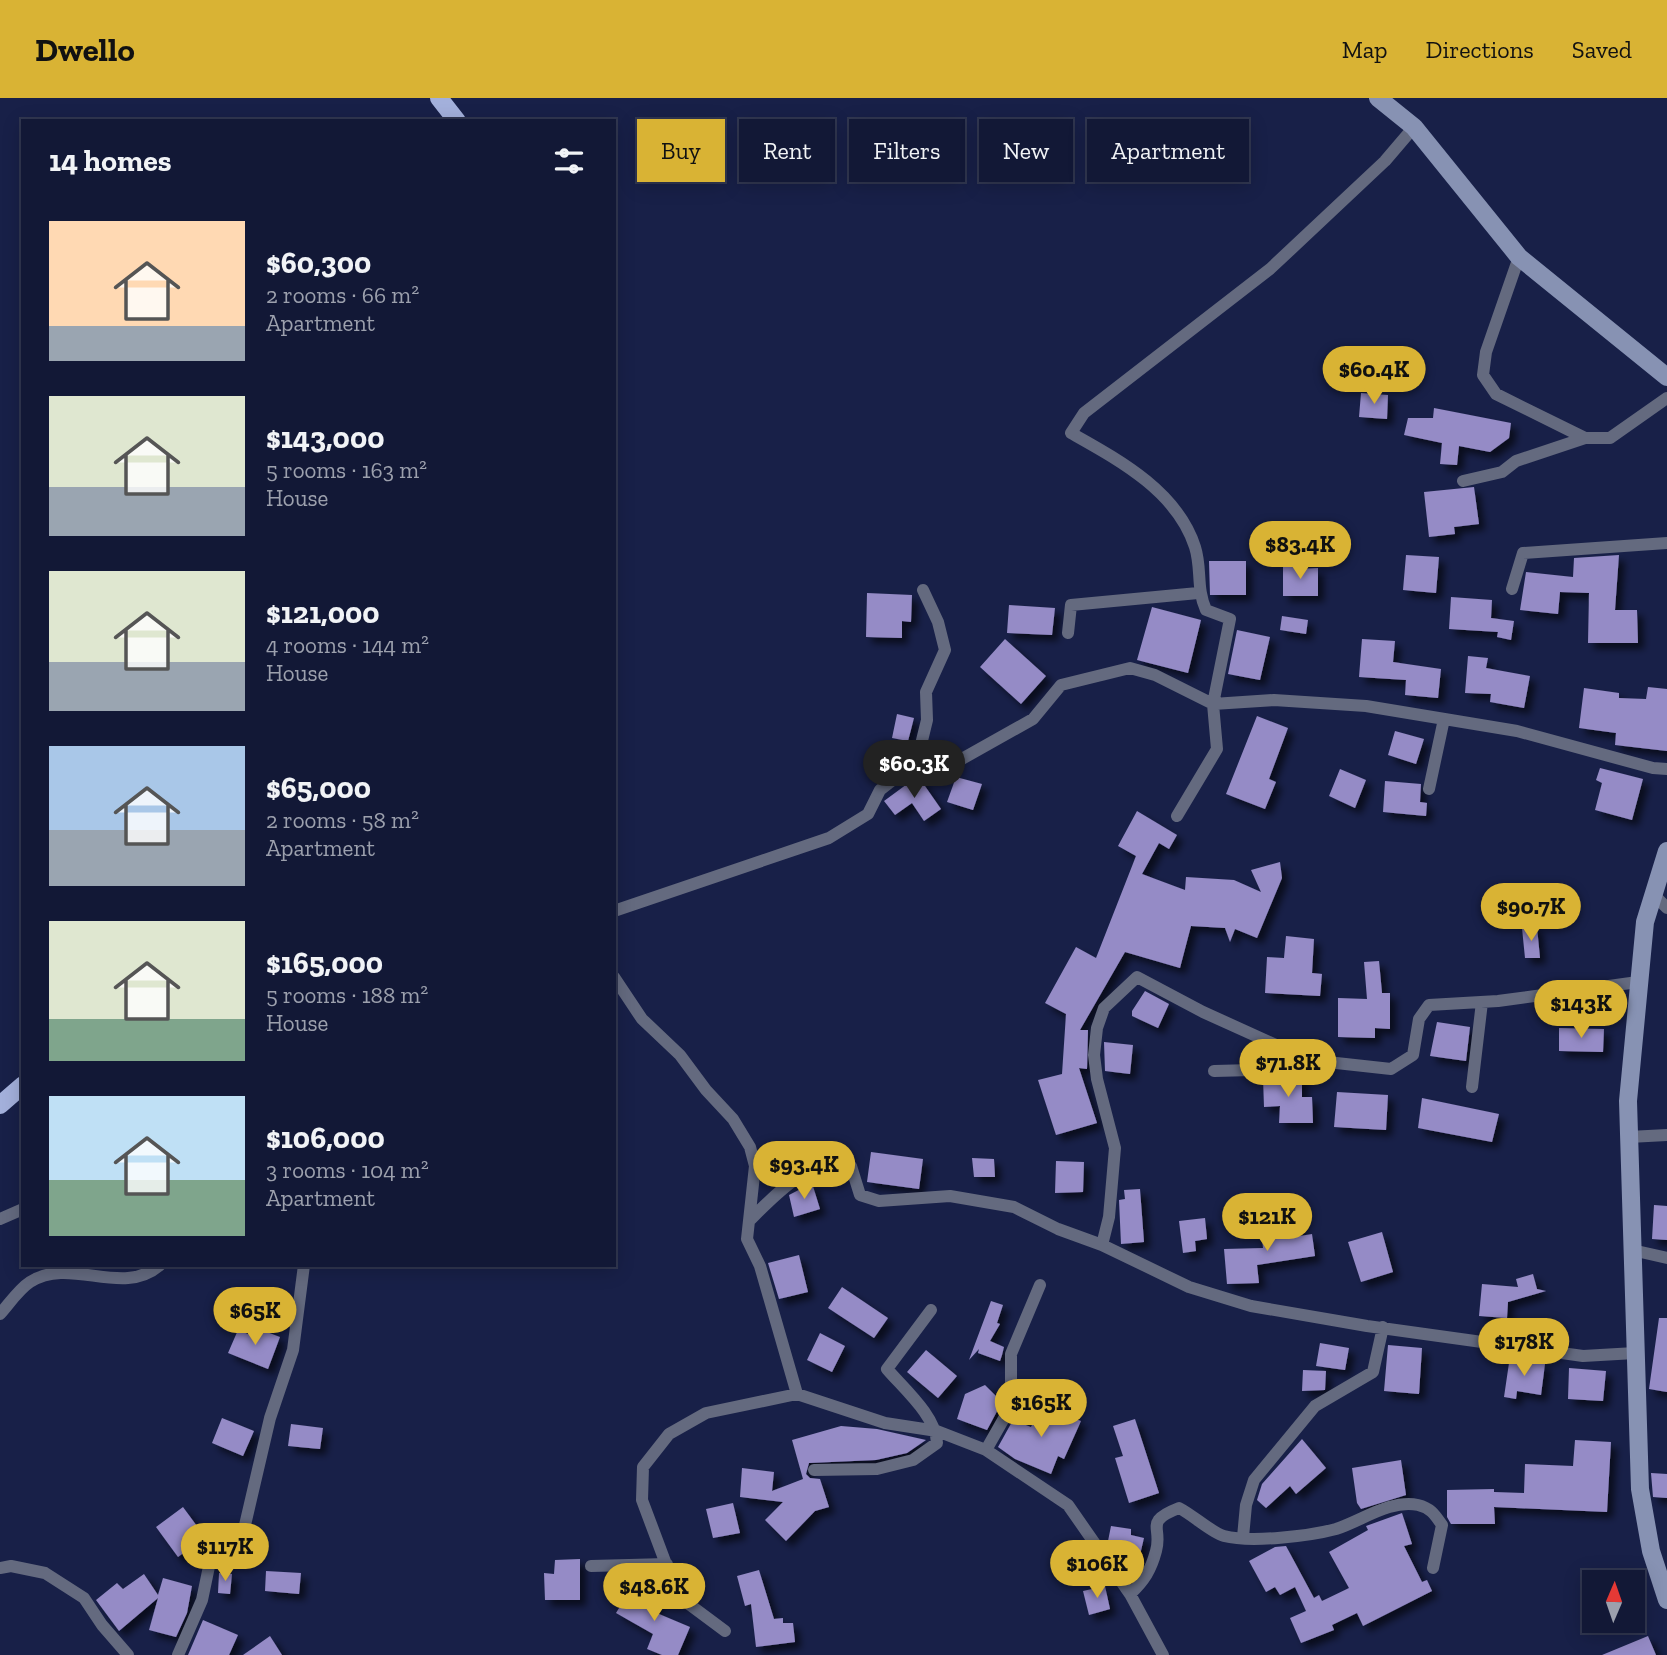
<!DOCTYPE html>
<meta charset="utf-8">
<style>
:root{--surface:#121836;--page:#1f2542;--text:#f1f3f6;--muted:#9ca0ad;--line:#313751;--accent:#d9b334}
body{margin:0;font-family:"Zilla Slab",serif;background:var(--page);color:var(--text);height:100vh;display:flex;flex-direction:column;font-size:26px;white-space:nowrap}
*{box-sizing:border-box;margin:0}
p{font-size:23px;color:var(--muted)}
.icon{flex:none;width:38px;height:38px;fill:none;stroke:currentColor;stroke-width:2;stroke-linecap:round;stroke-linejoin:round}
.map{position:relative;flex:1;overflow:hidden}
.details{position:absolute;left:21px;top:21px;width:595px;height:1148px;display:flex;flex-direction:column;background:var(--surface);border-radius:0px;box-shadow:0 4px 18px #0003,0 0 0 2px var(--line)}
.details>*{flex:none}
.banner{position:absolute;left:637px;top:21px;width:665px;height:63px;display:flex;gap:14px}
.needle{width:46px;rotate:2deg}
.fabs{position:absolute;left:1582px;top:1472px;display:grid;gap:14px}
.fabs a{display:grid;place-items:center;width:63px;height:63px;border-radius:0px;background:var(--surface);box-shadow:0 4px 18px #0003,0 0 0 2px var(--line);font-size:35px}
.price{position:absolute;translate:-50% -60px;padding:0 16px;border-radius:24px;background:var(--accent);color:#111;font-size:23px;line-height:46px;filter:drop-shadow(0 2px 4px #0008)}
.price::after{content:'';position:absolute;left:50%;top:42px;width:21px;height:16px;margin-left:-10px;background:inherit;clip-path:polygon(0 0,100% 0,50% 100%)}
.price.on{background:#222;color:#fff}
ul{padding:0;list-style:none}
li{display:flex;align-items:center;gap:21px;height:175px;padding:0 28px}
li span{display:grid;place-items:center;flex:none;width:196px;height:140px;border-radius:0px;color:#555}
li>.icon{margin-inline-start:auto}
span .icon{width:84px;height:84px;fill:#fffc;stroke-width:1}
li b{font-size:30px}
h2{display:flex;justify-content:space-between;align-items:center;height:84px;padding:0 28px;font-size:30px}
.tag{padding:0 24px;border-radius:0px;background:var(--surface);box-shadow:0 4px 18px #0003,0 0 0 2px var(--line);font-size:24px;line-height:63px}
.tag.on{background:var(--accent);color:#111}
header{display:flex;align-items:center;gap:42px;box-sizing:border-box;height:98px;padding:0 35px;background:var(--accent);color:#111}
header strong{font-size:33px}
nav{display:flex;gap:38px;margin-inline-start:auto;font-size:24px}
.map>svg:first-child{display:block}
</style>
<header>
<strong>Dwello</strong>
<nav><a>Map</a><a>Directions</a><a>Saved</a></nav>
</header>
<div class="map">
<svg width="1667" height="1557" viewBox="0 0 1667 1557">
<defs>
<filter id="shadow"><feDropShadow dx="6" dy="6" stdDeviation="3.5" flood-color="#0009"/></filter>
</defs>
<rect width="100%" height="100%" fill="#182048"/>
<path fill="#958bc6" filter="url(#shadow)" d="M1361 295 1388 297 1387 321 1359 319Z
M1434 310 1511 325 1509 340 1490 354 1459 348 1457 367 1440 366 1442 345 1404 337 1408 320H1433Z
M1474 389 1479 426 1454 429 1455 436 1429 439 1424 394Z
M1406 457 1439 459 1436 495 1403 492Z
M1619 457 1615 512H1637L1638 545H1588L1589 495 1560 494 1558 516 1520 512 1526 474 1573 479 1574 460Z
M1209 463H1246V497H1210Z
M1283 463H1297L1296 471 1318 470V498H1283Z
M867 495 912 497 911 524 902 523V540L866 539Z
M1451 499 1492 502 1491 520 1514 523 1511 542 1497 539 1498 534 1449 531Z
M1009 507 1055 510 1052 537 1007 535Z
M1152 509 1201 522 1188 575 1137 562Z
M1282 518 1308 522 1306 536 1280 532Z
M1237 532 1270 539 1260 582 1228 576Z
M1005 541 1046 578 1021 606 980 569Z
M1362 541 1395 543 1393 564 1441 571 1438 600 1405 597 1406 582 1359 579Z
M1468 558 1488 560 1486 570 1530 578 1524 610 1490 604 1491 596 1465 595Z
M1648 589 1667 591V653L1615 647 1616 635 1579 630 1584 590 1619 595V600L1646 601Z
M897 616 914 620 908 643 892 640Z
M1257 618 1288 630 1269 681 1276 684 1265 711 1226 696Z
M1395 633 1424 641 1416 666 1388 657Z
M1600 670 1643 681 1632 722 1595 712 1602 685 1596 682Z
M1340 671 1366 682 1355 710 1329 698Z
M918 678 941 711 924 723 912 705 895 717 884 703Z
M956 679 982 686 973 712 947 704Z
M1385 683 1421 686 1420 704 1427 705 1426 718 1383 714Z
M1137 713 1177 737 1169 751 1159 745 1142 776 1185 792 1186 779 1234 782 1261 794 1251 772 1280 764 1282 780 1257 840 1235 831 1230 844 1225 830 1191 828 1180 870 1125 854 1080 932H1088L1087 971 1079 970 1097 1025 1056 1037 1038 982 1062 976 1066 916 1045 905 1076 849 1096 860 1136 758 1118 748Z
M1537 829 1540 860H1525L1522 830Z
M1286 838 1314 841 1312 875 1322 876 1320 898 1265 895 1267 859 1284 860Z
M1379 863 1382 895H1390V931L1375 930V940L1338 939V900L1367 901 1364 864Z
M1145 893 1169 906 1158 930 1132 918V913Z
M1437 924 1470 929 1466 963 1430 958Z
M1559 930 1604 931 1603 954 1559 953Z
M1104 944 1133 947 1130 976 1105 973Z
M1302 977V999H1312L1313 1025H1279L1280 1008 1264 1009 1263 980Z
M1337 994 1388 997 1386 1032 1334 1029Z
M1422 1000 1499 1016 1492 1044 1418 1030Z
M871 1054 923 1061 919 1091 867 1084Z
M972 1060 994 1061 995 1079H974Z
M1056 1063 1084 1064 1083 1094 1055 1095Z
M812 1085 820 1111 794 1119 789 1097Z
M1140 1091 1144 1144 1121 1146 1119 1102 1125 1101 1124 1092Z
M1654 1107 1667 1108V1142L1652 1141Z
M1205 1120 1207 1141 1195 1143 1196 1153 1183 1155 1179 1123Z
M1298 1126 1300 1138 1312 1136 1315 1158 1257 1167 1259 1185 1227 1186 1224 1151 1263 1150 1261 1131Z
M1382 1134 1393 1174 1361 1184 1348 1144Z
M799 1157 808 1194 779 1201 768 1165Z
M1533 1176 1537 1191 1546 1193 1508 1204 1507 1220 1479 1218 1482 1186 1518 1189 1516 1181Z
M842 1189 888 1220 874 1240 828 1210Z
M991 1203 1003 1207 997 1225 1000 1226 990 1243 1004 1249 1002 1257 1000 1263 978 1255 979 1251 969 1262Z
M1659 1220H1667V1294L1649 1291Z
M251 1228 280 1239 268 1271 228 1255 238 1232 248 1236Z
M820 1235 845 1248 832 1274 807 1262Z
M1320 1245 1349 1250 1345 1272 1316 1268Z
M1388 1247 1422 1250 1419 1296 1384 1293Z
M926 1252 957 1278 938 1300 907 1274Z
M1515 1262 1545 1266 1541 1297 1517 1293 1516 1301 1504 1299 1509 1265Z
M1569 1270 1606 1273 1603 1303 1568 1301Z
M1303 1272 1326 1273 1325 1292 1302 1293Z
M985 1287 1002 1304 987 1332 957 1321 965 1296Z
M1041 1307 1081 1323 1064 1361 1058 1358 1051 1376 1015 1361 998 1349 1013 1322 1031 1329Z
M222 1320 254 1333 243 1358 212 1345Z
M1135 1321 1159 1395 1129 1405 1115 1360 1123 1358 1113 1328Z
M291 1326 323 1330 320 1351 288 1348Z
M841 1328 877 1331 926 1342 907 1355 876 1362 809 1365 806 1376 810 1380 820 1381 829 1409 815 1413 786 1443 765 1422 783 1404 740 1399 742 1370 774 1374 772 1393 803 1381 792 1342Z
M1302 1341 1326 1370 1296 1396 1290 1388 1266 1410 1257 1402 1262 1386Z
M1575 1342 1611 1344 1607 1414 1494 1409 1495 1426H1451L1447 1419V1392L1494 1391V1394L1524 1395 1525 1366 1573 1368Z
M1401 1362 1406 1397 1361 1411 1357 1405 1352 1370Z
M1651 1375 1667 1376V1400L1653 1399Z
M733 1405 740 1435 713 1440 706 1411Z
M183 1409 205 1439 178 1459 156 1429Z
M1402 1415 1412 1446 1404 1448 1422 1484 1427 1482 1432 1493 1363 1528 1357 1515 1332 1527 1334 1532 1301 1545 1290 1520 1306 1513 1295 1489 1280 1497 1275 1489 1266 1494 1249 1463 1275 1449 1286 1448 1314 1500 1319 1497 1322 1503 1349 1490 1329 1454 1368 1432 1366 1428Z
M1111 1428 1131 1431V1437L1144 1440 1139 1461 1113 1457 1107 1448Z
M580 1461V1502H545L544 1475 554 1476 555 1462Z
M759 1472 774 1521 783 1520V1525H793L795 1544 756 1549 751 1506 745 1508 737 1478Z
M266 1473 301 1475 299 1496 265 1493Z
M219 1475 232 1476 230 1496 218 1495Z
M144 1476 158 1497 163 1480 192 1488 187 1515 176 1539 149 1532 158 1500 119 1533 96 1502 117 1485 123 1491Z
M633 1487 658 1501 652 1513 690 1529 678 1557H662L647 1551 653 1536 616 1515Z
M1105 1488 1110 1511 1089 1517 1083 1493Z
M203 1522 238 1537 229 1557H188Z
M270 1538 282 1557H243Z
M1648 1538 1656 1557H1602Z"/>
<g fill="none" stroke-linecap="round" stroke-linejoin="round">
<path stroke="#646a7f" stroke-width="12" d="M1519 159 1486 254 1483 277 1496 296 1585 340H1610L1667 300
M1463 383 1502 374 1516 363 1585 340
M1512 491 1523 455 1667 445
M1068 535 1071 507 1198 495
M917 663 927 622 926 594 945 552 938 524 923 492
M1429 691 1444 621
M1177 718 1217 651 1213 606 1230 521 1206 512C1196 490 1202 471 1195 449 1177 393 1119 362 1071 335L1084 315 1270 171 1385 63 1414 29
M1652 795 1667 810
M614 813 829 740 868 716 880 692 917 663 944 671 1033 621 1061 587 1130 570 1155 577 1213 606 1274 602 1366 608 1517 633 1653 670 1667 671
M614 879 642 921 680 957 706 992 733 1021 750 1049 755 1068 747 1141 760 1168 797 1296 885 1325 937 1333 986 1352 1068 1407 1130 1496 1163 1557
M1214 973 1289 971 1309 962
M1472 989 1482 904
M1629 1039 1667 1037
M0 1121 23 1111
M749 1123C775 1097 811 1057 851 1068L860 1097 879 1103 950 1098 1014 1109 1058 1131 1102 1147 1189 1189 1251 1208 1367 1228 1583 1258 1635 1255
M1102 1147 1109 1119 1115 1050 1097 981 1094 957 1097 930 1104 910 1137 879 1203 914 1309 962 1391 971 1413 957 1419 921 1429 907 1498 903 1638 884
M1632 1152 1667 1160
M0 1216C9 1206 19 1191 30 1184 71 1158 122 1200 160 1167
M986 1352 1011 1308V1256L1040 1187
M814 1372 877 1371 913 1362 937 1345C936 1318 904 1291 887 1271L931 1212
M1243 1439 1246 1407 1254 1382 1315 1308 1373 1274 1383 1229
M591 1468 667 1466
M0 1470 11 1468 45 1475 84 1500 102 1527 128 1557
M1130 1496C1144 1483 1151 1472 1156 1453 1163 1429 1143 1424 1179 1410 1193 1417 1212 1435 1224 1438 1251 1445 1310 1438 1336 1431 1361 1423 1391 1401 1418 1407 1431 1410 1435 1417 1442 1427L1433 1470
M725 1533 678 1498 642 1402 643 1369 669 1336 706 1315 797 1296
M178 1557 202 1502 211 1459 235 1447 245 1427 270 1320 293 1252 304 1167"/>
<path stroke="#8792b3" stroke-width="18" d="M1378 0 1414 29 1519 159 1667 279
M1667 753 1645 824 1628 1003 1640 1391 1651 1453 1667 1502"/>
<path stroke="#a3b0db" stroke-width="18" d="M439 0 457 23
M0 1007 23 987"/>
</g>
</svg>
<div class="fabs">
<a><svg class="needle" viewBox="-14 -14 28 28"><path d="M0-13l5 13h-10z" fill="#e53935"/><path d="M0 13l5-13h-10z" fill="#9ca0ad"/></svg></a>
</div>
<b class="price" style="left:1374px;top:308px">$60.4K</b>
<b class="price" style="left:1300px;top:483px">$83.4K</b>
<b class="price on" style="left:914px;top:702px">$60.3K</b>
<b class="price" style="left:1531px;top:845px">$90.7K</b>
<b class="price" style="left:1581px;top:942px">$143K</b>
<b class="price" style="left:1288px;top:1001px">$71.8K</b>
<b class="price" style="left:804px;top:1103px">$93.4K</b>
<b class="price" style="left:1267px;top:1155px">$121K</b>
<b class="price" style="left:255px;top:1249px">$65K</b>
<b class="price" style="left:1524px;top:1280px">$178K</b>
<b class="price" style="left:1041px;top:1341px">$165K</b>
<b class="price" style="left:225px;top:1485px">$117K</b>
<b class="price" style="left:1097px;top:1502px">$106K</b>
<b class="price" style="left:654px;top:1525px">$48.6K</b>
<div class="banner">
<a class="tag on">Buy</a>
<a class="tag">Rent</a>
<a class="tag">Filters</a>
<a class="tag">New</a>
<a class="tag">Apartment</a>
</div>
<section class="details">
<h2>14 homes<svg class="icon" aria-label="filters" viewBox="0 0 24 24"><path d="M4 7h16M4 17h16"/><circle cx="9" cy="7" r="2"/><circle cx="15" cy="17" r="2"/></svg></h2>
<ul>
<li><span style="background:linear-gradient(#ffd9b3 75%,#9aa5b1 0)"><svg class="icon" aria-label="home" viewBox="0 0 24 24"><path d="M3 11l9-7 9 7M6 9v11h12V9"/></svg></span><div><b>$60,300</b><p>2 rooms · 66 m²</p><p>Apartment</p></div></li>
<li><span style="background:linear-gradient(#dfe7d0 65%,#9aa5b1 0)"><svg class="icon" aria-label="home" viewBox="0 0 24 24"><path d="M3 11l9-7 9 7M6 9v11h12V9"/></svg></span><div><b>$143,000</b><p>5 rooms · 163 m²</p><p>House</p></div></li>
<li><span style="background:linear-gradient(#dfe7d0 65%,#9aa5b1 0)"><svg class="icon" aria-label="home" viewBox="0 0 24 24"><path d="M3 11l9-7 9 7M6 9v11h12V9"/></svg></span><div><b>$121,000</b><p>4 rooms · 144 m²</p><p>House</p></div></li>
<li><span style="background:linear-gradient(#a9c7e8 60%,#9aa5b1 0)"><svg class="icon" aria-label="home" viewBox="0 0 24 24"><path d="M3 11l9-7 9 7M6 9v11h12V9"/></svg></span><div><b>$65,000</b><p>2 rooms · 58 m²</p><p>Apartment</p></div></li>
<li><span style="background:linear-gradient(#dfe7d0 70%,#7fa58c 0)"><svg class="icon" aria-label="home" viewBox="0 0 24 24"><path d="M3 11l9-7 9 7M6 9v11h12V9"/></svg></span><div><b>$165,000</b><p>5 rooms · 188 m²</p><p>House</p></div></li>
<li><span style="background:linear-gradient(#bfe0f5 60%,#7fa58c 0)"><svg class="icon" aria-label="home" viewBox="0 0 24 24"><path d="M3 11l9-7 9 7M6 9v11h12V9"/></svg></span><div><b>$106,000</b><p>3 rooms · 104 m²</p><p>Apartment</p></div></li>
</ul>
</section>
</div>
